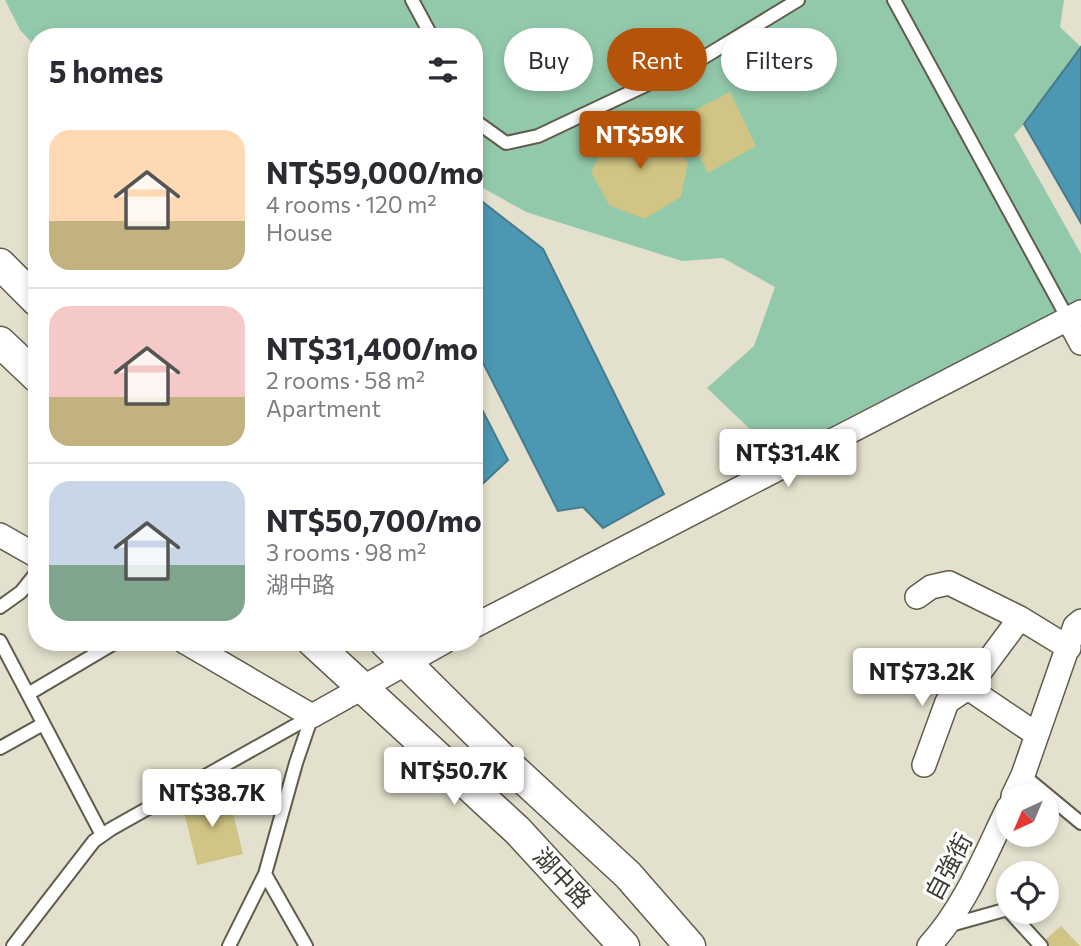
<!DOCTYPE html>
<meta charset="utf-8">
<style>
:root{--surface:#fff;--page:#f7f7f7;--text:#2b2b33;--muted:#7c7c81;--line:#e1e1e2;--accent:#b45309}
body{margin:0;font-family:Commissioner,"Noto Sans TC",sans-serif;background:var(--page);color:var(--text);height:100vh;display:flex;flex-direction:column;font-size:26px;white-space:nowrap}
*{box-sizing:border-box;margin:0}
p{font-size:23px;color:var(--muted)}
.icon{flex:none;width:38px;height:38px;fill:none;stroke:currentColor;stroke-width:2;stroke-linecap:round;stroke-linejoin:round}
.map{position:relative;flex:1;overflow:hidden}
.details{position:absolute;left:28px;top:28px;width:455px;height:623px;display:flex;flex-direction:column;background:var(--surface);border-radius:28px;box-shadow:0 4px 10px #0003}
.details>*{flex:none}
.top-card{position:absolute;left:504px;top:28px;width:471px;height:63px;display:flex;gap:14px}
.needle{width:46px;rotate:224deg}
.tools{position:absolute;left:996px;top:784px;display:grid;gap:14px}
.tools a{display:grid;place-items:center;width:63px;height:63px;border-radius:50%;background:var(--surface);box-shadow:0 4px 10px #0003;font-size:35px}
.price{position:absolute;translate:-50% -60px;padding:0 16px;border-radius:7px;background:#fff;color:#222;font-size:23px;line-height:46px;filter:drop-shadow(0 2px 4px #0008)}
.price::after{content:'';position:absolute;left:50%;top:42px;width:21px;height:16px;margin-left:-10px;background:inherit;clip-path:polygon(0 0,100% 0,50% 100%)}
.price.current{background:var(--accent);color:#fff}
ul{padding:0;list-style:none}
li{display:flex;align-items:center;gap:21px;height:175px;padding:0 21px}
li+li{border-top:2px solid var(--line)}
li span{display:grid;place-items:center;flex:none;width:196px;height:140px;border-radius:21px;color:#555}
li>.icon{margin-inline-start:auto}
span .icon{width:84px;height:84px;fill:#fffc;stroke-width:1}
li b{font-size:30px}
h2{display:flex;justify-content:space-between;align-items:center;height:84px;padding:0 21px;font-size:30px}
.pill{padding:0 24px;border-radius:32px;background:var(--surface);box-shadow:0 4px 10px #0003;font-size:24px;line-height:63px}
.pill.current{background:var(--accent);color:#fff}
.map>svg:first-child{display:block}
</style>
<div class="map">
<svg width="1081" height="946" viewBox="0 0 1081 946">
<rect width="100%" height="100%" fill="#e3e0cd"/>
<path fill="#92c9aa" d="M5 0H1064L1060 27 1081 47V61L1014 135 1081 254V318L794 471 707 388 754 346 775 287 723 258 682 261 526 212 474 183V37H37V48L20 30Z"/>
<path fill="#4c97b2" stroke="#477b8c" stroke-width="2" d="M1081 47V223L1024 124Z
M474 195 543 249 664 494 603 528 583 507 558 511 474 345Z
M474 394 508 460 474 492Z"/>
<path fill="#d0c584" d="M730 92 756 146 708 173 680 118Z
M638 123 669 137 688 162 681 197 644 219 609 205 591 172 608 139Z
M228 793 243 854 197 865 182 804Z
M1061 926 1080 946H1049L1044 941Z"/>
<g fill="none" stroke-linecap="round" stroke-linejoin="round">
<g stroke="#605d4d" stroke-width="16">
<path id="service" d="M412 0 432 37
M894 0 1068 319
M474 120 506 143 538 136 701 59 798 0
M0 607 21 592 37 572
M0 641 102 835
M28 694 116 642
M0 748 43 724
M1023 775 1081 823
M1010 912 1041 946
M947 926 1008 909
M13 946 94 841 111 829 312 716
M229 946 265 874
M306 946 265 874 296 763 312 716"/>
</g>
<g stroke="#605d4d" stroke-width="26">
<path id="minor" d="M1068 319 1081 343
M0 535 37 556
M917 597 931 587 949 583 1020 618 1069 648
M1020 618 968 688 1036 734
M474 626 1081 312
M185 642 312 716 444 642
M924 765 947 702 968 688
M1013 796 1023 775 1075 626 1081 621
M929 946C965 907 985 855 1008 808"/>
</g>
<g stroke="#605d4d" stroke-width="33">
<path id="tertiary" d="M0 264 37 301
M0 342 37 377
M313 642 517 830 624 946
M385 642 511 767 628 875 690 946"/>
</g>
<use href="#service" stroke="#fff" stroke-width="12"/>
<use href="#minor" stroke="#fff" stroke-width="23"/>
<use href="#tertiary" stroke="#fff" stroke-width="30"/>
</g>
<g text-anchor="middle" stroke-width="6" stroke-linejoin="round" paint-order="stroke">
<g font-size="24" fill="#3c3b33" stroke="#fff">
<text transform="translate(949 867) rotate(-62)" y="8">自強街</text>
<text transform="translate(562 878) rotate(47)" y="8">湖中路</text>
</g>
</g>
</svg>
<div class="tools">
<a><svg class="needle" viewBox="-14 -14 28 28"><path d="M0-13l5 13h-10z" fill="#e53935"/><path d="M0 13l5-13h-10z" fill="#7c7c81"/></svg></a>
<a><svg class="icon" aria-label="locate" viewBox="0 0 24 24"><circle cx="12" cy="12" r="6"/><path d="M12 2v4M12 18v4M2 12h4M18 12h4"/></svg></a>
</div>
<b class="price current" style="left:640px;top:171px">NT$59K</b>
<b class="price" style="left:788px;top:489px">NT$31.4K</b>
<b class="price" style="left:922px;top:708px">NT$73.2K</b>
<b class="price" style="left:454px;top:807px">NT$50.7K</b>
<b class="price" style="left:212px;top:829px">NT$38.7K</b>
<div class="top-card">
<a class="pill">Buy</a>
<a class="pill current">Rent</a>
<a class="pill">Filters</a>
</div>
<section class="details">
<h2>5 homes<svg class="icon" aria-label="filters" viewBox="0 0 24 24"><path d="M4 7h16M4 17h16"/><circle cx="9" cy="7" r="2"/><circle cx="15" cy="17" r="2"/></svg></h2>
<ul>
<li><span style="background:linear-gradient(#ffd9b3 65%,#c2b280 0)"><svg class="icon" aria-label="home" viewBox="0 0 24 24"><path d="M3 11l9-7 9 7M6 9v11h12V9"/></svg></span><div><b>NT$59,000/mo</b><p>4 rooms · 120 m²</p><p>House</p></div></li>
<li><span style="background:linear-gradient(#f6c9c9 65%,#c2b280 0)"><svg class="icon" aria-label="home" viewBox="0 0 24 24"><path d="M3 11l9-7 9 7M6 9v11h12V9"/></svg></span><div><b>NT$31,400/mo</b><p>2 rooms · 58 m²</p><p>Apartment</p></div></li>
<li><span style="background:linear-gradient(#c9d6e8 60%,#7fa58c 0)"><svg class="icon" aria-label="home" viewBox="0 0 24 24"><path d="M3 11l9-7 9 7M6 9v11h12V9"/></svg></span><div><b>NT$50,700/mo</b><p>3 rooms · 98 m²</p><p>湖中路</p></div></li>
</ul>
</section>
</div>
